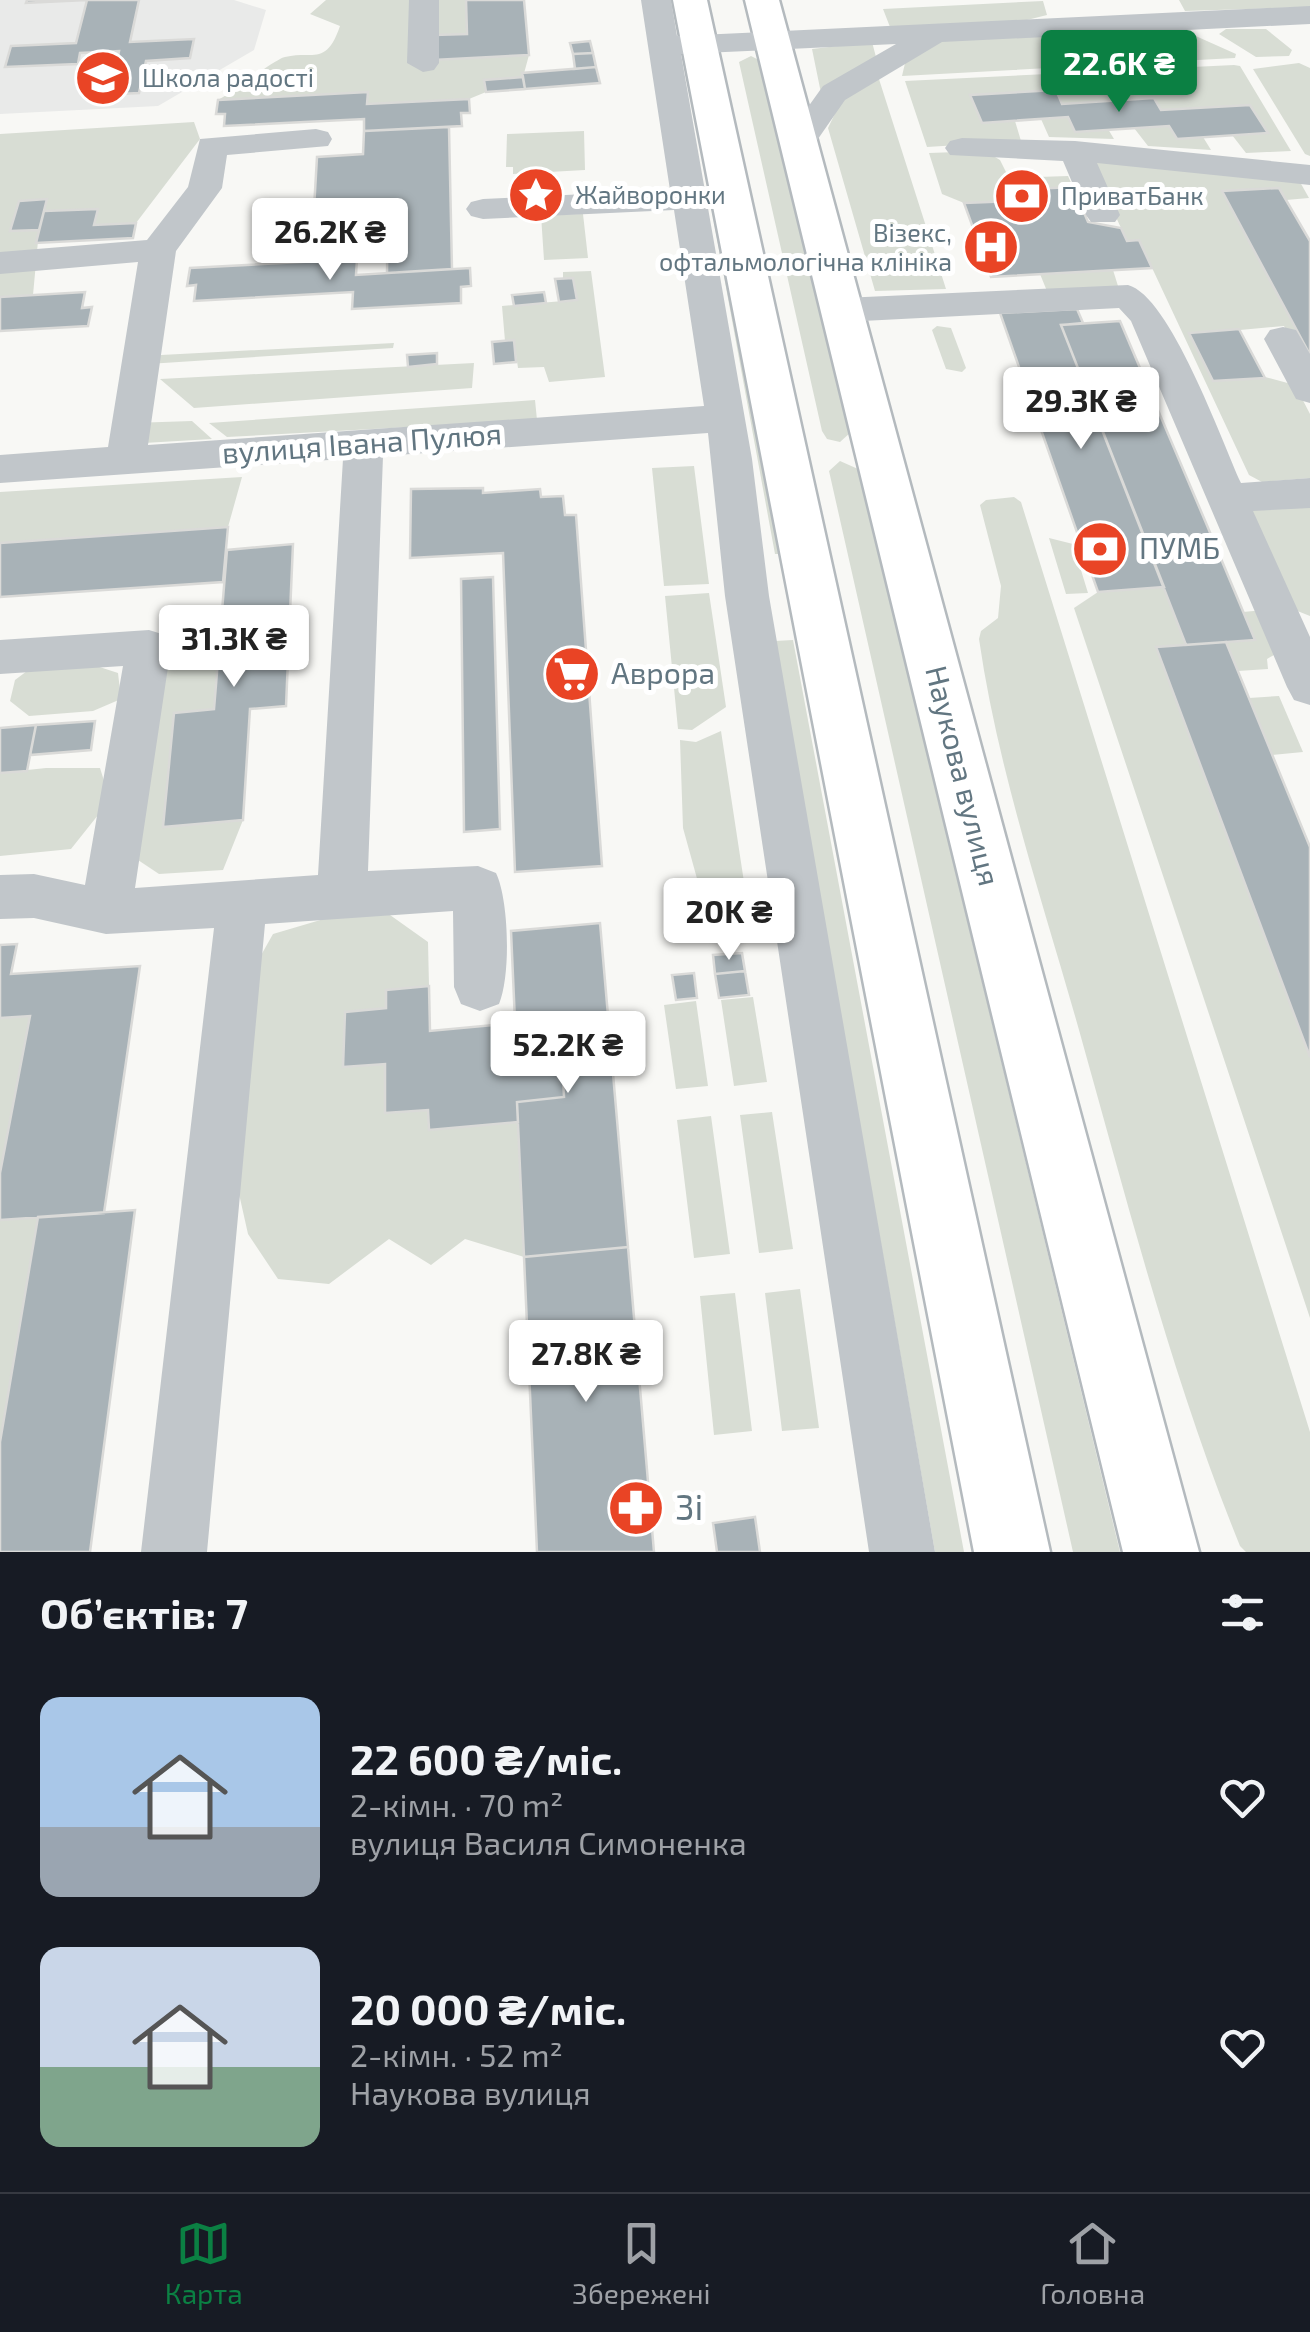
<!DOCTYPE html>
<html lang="uk">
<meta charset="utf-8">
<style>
:root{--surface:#171b24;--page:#242831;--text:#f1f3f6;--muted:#9ea1a6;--line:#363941;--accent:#0b8043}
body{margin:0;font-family:"Exo 2",sans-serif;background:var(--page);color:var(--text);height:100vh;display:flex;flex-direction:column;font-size:38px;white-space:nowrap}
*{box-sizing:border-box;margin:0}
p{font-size:32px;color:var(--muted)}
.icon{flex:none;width:55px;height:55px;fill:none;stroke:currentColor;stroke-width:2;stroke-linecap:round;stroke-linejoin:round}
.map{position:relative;height:1552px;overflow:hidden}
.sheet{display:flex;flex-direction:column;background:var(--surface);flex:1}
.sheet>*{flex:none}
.price{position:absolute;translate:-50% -85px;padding:0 22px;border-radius:10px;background:#fff;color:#222;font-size:32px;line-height:65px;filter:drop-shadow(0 2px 5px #0008)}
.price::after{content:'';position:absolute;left:50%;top:60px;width:30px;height:22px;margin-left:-15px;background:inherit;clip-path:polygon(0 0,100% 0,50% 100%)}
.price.current{background:var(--accent);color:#fff}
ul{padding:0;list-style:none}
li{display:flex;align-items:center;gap:30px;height:250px;padding:0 40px}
li span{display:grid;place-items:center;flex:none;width:280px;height:200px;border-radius:20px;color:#555}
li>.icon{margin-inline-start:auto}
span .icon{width:120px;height:120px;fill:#fffc;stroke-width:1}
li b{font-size:42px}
h2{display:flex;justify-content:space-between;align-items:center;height:120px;padding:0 40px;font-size:42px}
.dock{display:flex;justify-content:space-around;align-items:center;height:140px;border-top:2px solid var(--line);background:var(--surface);font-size:28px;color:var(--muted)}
.dock a{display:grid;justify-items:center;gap:5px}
.dock .current{color:var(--accent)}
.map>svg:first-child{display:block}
</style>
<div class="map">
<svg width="1310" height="1552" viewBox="0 0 1310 1552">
<rect width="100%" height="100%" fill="#f8f8f5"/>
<path fill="#e9eae9" d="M0 0H234L266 10 254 50 158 106 0 114Z"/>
<path fill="#d8ddd4" d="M326 0H466L467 34 433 36 434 60 529 55 523 77 484 80 486 92 469 99 367 104V92L218 100C231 93 277 58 285 57 313 50 326 67 340 26L310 14Z
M1179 0H1310V7L1185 11Z
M1043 1 1047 15 1023 21 890 27 883 9Z
M1180 29 1236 54 1235 58 902 76 906 59 941 41Z
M1226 29H1266L1292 50 1289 56 1256 57 1219 34Z
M872 42 876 57 822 98 812 49Z
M751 56 761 61 851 432 840 442 827 439 822 431 739 62Z
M1299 63 1310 68V156L1305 154 1253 69Z
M1234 65 1240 66 1291 151 1246 153 1232 135 1161 110 1154 98 1062 104 1055 90 971 95 1015 121 1021 141 927 147 905 81Z
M686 70H691L782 554H775Z
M878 76 946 289 875 291 828 128 844 95Z
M1068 117 1075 131 1108 129 1114 139 1049 137 1041 119Z
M194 122 200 139 136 223 94 225 97 209 44 211 47 199 19 201 10 231 39 230 33 295 0 297V134Z
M1169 126 1177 138 1203 137 1211 150 1148 146 1134 128Z
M584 131 585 170 513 174V167H506L507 134Z
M985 151 1000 160 1009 178 1068 176 1073 187 1009 190 1012 201 964 203 942 194 929 153Z
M1096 161 1300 182 1309 198 1286 200 1279 188 1310 374 1284 326 1240 330 1265 377 1295 385 1310 414V478L1262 482 1249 475 1139 240 1127 241 1092 165Z
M583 214 588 258 544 260 541 215Z
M1113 270 1118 286 1049 296 1040 274Z
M591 271 605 377 549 382 544 367 518 368 514 341H505L502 306 576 300 573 278 563 279V272Z
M937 326 951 328 966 368 962 372 946 369 932 330Z
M394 343 393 348 148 364 161 355Z
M474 363 472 388 194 408 160 379Z
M535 400 537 420 227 437 209 423Z
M192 421 212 439 144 443 132 423Z
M840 461 858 469 1120 1552H1073L829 471Z
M694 466 709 584 664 586 652 468Z
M242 477 228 527 0 543V492Z
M1014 497 1021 502 1310 1432V1552H1246L1240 1546C1172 1378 1128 1204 1079 1030 1043 902 998 771 979 639L981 631 998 618 1001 586 980 505 986 500Z
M1310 498V616L1295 610 1251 510Z
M1049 538 1073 544 1088 593 1066 594Z
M1164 587 1186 645 1157 648 1310 1057V1318L1074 608 1098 592Z
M709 593 726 707 692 730 678 729 665 596Z
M1264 610 1279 652 1267 659 1268 669 1238 671 1226 642 1255 640 1243 612Z
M221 617 214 709 174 713 163 826 243 820 223 870 159 874 114 844 154 671 172 619Z
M793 640 964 1552H935L775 641Z
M43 659 78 660 118 673 121 699 93 711 29 716 10 701 15 680Z
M1279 696 1303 752 1272 755 1249 698Z
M721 731 751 928 738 937 714 940 683 828 680 740 696 742Z
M46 768H100L110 800 71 849 0 856V773Z
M390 915 428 942 429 986 387 990 386 1008 345 1012 343 1067 385 1064V1113L428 1110 429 1130 518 1122 524 1257 465 1239 431 1265 389 1239 329 1284 278 1279 248 1234 231 1158 255 966 273 934 334 916Z
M753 997 767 1082 734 1086 721 1000Z
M696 1001 708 1086 676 1089 664 1005Z
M30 1016 0 1173V1018Z
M772 1112 793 1249 759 1253 740 1115Z
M711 1116 730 1254 694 1258 677 1120Z
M38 1217 0 1442V1220Z
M800 1289 819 1428 782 1431 765 1293Z
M735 1293 752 1431 714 1435 700 1296Z"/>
<path fill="#a8b2b7" stroke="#dadad8" stroke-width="2.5" d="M27 0H139L130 42 194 39 190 58 146 61 139 93 99 95 107 62 117 61 119 51 80 53 78 64 5 67 11 46 76 43 87 0 26 3Z
M466 0H524L529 55 433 60V35L467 34Z
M590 41 593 53 573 54 570 43Z
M593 53 596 67 575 69 573 54Z
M596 67 600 83 525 89 522 73Z
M523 77 525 89 486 92 484 80Z
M1056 90 1062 104 1154 98 1161 110 1250 105 1268 133 1177 139 1169 126 1075 132 1068 117 982 123 970 95Z
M368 92 367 104 469 99 470 113H461L462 126 364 131V119L224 126 225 114H216L218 100Z
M449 127 452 269 387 273 388 205 314 209 317 157 363 154 364 131Z
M1073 187 1088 222 1121 228 1127 241 1139 240 1152 268 991 277 964 203 1012 201 1008 190Z
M1279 188 1310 241V355L1222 191Z
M47 199 39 230 10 231 19 201Z
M98 209 94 225 136 223 133 238 36 243 44 211Z
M357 259 356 275 470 268 471 286 461 287V303L352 309 353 292 194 301 196 285 187 286 190 268Z
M573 278 577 300 559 302 555 279Z
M85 292 82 308 92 307 88 326 0 331V297Z
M544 292 546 303 514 306 512 295Z
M1077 309 1083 323 1061 325 1164 587 1098 592 1000 313Z
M1120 321 1206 523 1255 640 1186 645 1061 325Z
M1239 329 1265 378 1213 381 1189 333Z
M514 340 516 362 494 364 492 342Z
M437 353V364L408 367 407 355Z
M483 488V493L540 489 541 497 563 496 565 515H576L602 866 515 872 503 553 410 558 411 489Z
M228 527 223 582 0 597V543Z
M293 544 286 706 250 709 243 820 163 827 174 713 214 709 227 550Z
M493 577 500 829 464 832 461 579Z
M1226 642 1310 847V1057L1156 647Z
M95 721 91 750 30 755 36 725Z
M36 725 27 771 0 773V728Z
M600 923 628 1247 524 1257 517 1102 564 1097 561 1040 516 1044 511 931Z
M17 944 11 974 140 966 104 1213 0 1220V1173L30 1016 0 1018V945Z
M742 953 745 971 715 974 713 955Z
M745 971 749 995 719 998 715 974Z
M694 973 697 998 676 1000 672 975Z
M429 986 430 1031 515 1023 516 1044 561 1040 564 1097 517 1102 518 1122 429 1130 428 1110 385 1113V1064L343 1067 345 1012 386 1008V990Z
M135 1210 90 1552H0V1442L38 1217Z
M628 1247 654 1552H537L524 1257Z
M755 1517 760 1552H717L713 1523Z"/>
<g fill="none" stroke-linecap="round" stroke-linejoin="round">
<g stroke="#b4babe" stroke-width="5">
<path id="major" d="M673 0H707L1050 1552H974Z
M745 0H779L1199 1552H1123Z"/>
</g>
<path fill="#c1c6ca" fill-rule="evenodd" d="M409 0H439V63L434 70 423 72 407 63Z
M641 0H671L677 36 1310 6V24L942 42 845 100 811 149H787L783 142 823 86 896 44 681 54 752 459 769 596 935 1552H869L725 596 708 433 383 456 368 871 478 866 496 873C509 900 511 976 499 1004L480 1011 461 1004 454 987 453 911 265 924 207 1552H141L214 928 106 934 34 918 0 919V875L34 874 85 885 123 666 0 674V640L149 630 165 635 171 647 135 888 318 875 343 459 0 483V455L108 447 138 262 0 274V252L147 240 188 187 200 139 316 129 328 132 332 139 328 146 227 155 222 188 176 251 148 445 704 406 674 210 483 219 471 216 466 209 471 202 483 199 670 190Z
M962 138 1075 141 1310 165V185L1097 163 1120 215 1115 222H1091L1086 215 1063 161 950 155 945 148 950 141Z
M1128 285C1170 296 1221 439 1241 483L1310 478V508L1253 511 1310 637V705L1294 700 1287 687 1131 321 1119 308 843 322 830 318 825 310 830 302 843 298Z
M1283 327 1296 330 1310 354V403L1296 399 1264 339 1270 330Z"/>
<use href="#major" fill="#fff" fill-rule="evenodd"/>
</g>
<defs>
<g id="school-disc" transform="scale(2.875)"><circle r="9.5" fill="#e94425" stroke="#fff"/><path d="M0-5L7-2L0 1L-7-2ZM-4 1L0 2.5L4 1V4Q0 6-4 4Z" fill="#fff"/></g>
<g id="sight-disc" transform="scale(2.875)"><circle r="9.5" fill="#e94425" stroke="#fff"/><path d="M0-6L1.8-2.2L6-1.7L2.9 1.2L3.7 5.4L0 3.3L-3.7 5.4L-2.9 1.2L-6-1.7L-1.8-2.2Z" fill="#fff"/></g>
<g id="bank-disc" transform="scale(2.875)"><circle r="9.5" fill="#e94425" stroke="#fff"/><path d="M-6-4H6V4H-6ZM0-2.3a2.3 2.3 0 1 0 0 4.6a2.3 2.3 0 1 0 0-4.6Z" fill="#fff"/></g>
<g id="hospital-disc" transform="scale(2.875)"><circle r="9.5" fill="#e94425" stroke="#fff"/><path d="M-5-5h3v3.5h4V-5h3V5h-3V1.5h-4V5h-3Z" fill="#fff"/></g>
<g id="supermarket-disc" transform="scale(2.875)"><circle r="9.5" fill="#e94425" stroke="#fff"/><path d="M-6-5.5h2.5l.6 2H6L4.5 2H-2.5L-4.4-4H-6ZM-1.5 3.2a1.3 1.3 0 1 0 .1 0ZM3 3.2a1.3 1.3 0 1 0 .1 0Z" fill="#fff"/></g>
<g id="pharmacy-disc" transform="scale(2.875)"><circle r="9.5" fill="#e94425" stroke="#fff"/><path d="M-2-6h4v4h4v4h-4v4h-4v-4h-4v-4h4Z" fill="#fff"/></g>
</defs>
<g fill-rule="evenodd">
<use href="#school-disc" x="103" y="78"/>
<use href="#sight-disc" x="536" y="195"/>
<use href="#bank-disc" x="1022" y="196"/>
<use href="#hospital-disc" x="991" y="247"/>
<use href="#bank-disc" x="1100" y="549"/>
<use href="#supermarket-disc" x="572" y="674"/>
<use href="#pharmacy-disc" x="636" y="1508"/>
</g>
<g text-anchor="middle" stroke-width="10" stroke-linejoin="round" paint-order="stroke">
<g font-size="25" fill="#627681" stroke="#fff" text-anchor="start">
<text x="142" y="87">Школа радості</text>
<text x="575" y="204">Жайворонки</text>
<text x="1061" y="205">ПриватБанк</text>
<text x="952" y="242" text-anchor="end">Візекс,<tspan x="952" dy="29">офтальмологічна клініка</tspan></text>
</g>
<g font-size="30" fill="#627681" stroke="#fff">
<text transform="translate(362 444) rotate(-4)" y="10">вулиця Івана Пулюя</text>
<text transform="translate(962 776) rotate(76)" y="10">Наукова вулиця</text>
</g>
<g font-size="30" fill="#627681" stroke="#fff" text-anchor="start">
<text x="1139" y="559">ПУМБ</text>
<text x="611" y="684">Аврора</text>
</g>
<g font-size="35" fill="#627681" stroke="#fff" text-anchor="start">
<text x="675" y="1520">3і</text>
</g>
</g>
</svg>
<b class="price current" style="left:1119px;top:115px">22.6K ₴</b>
<b class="price" style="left:330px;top:283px">26.2K ₴</b>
<b class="price" style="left:1081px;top:452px">29.3K ₴</b>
<b class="price" style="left:234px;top:690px">31.3K ₴</b>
<b class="price" style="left:729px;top:963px">20K ₴</b>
<b class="price" style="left:568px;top:1096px">52.2K ₴</b>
<b class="price" style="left:586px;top:1405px">27.8K ₴</b>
</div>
<section class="sheet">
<h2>Об’єктів: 7<svg class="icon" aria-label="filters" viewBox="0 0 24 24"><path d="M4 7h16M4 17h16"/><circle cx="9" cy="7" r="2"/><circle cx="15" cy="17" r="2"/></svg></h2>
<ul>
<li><span style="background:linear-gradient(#a9c7e8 65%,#9aa5b1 0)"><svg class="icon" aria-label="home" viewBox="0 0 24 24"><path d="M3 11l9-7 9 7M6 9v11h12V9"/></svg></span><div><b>22 600 ₴/міс.</b><p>2-кімн. · 70 m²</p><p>вулиця Василя Симоненка</p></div><svg class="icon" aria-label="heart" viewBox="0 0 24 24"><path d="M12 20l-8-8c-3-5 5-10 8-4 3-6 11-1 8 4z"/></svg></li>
<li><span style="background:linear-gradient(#c9d6e8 60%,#7fa58c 0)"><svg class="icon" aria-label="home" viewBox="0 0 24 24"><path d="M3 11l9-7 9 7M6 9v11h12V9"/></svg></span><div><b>20 000 ₴/міс.</b><p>2-кімн. · 52 m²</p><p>Наукова вулиця</p></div><svg class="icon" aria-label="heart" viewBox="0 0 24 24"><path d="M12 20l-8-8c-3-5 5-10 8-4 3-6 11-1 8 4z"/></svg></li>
</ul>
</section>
<nav class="dock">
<a class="current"><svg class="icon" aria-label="map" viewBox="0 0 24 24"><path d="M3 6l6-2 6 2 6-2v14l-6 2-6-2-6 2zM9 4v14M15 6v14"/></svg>Карта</a>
<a><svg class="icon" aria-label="saved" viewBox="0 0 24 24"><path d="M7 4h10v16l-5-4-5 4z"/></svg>Збережені</a>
<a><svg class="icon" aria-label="home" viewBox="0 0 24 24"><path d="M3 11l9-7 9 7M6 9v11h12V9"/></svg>Головна</a>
</nav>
